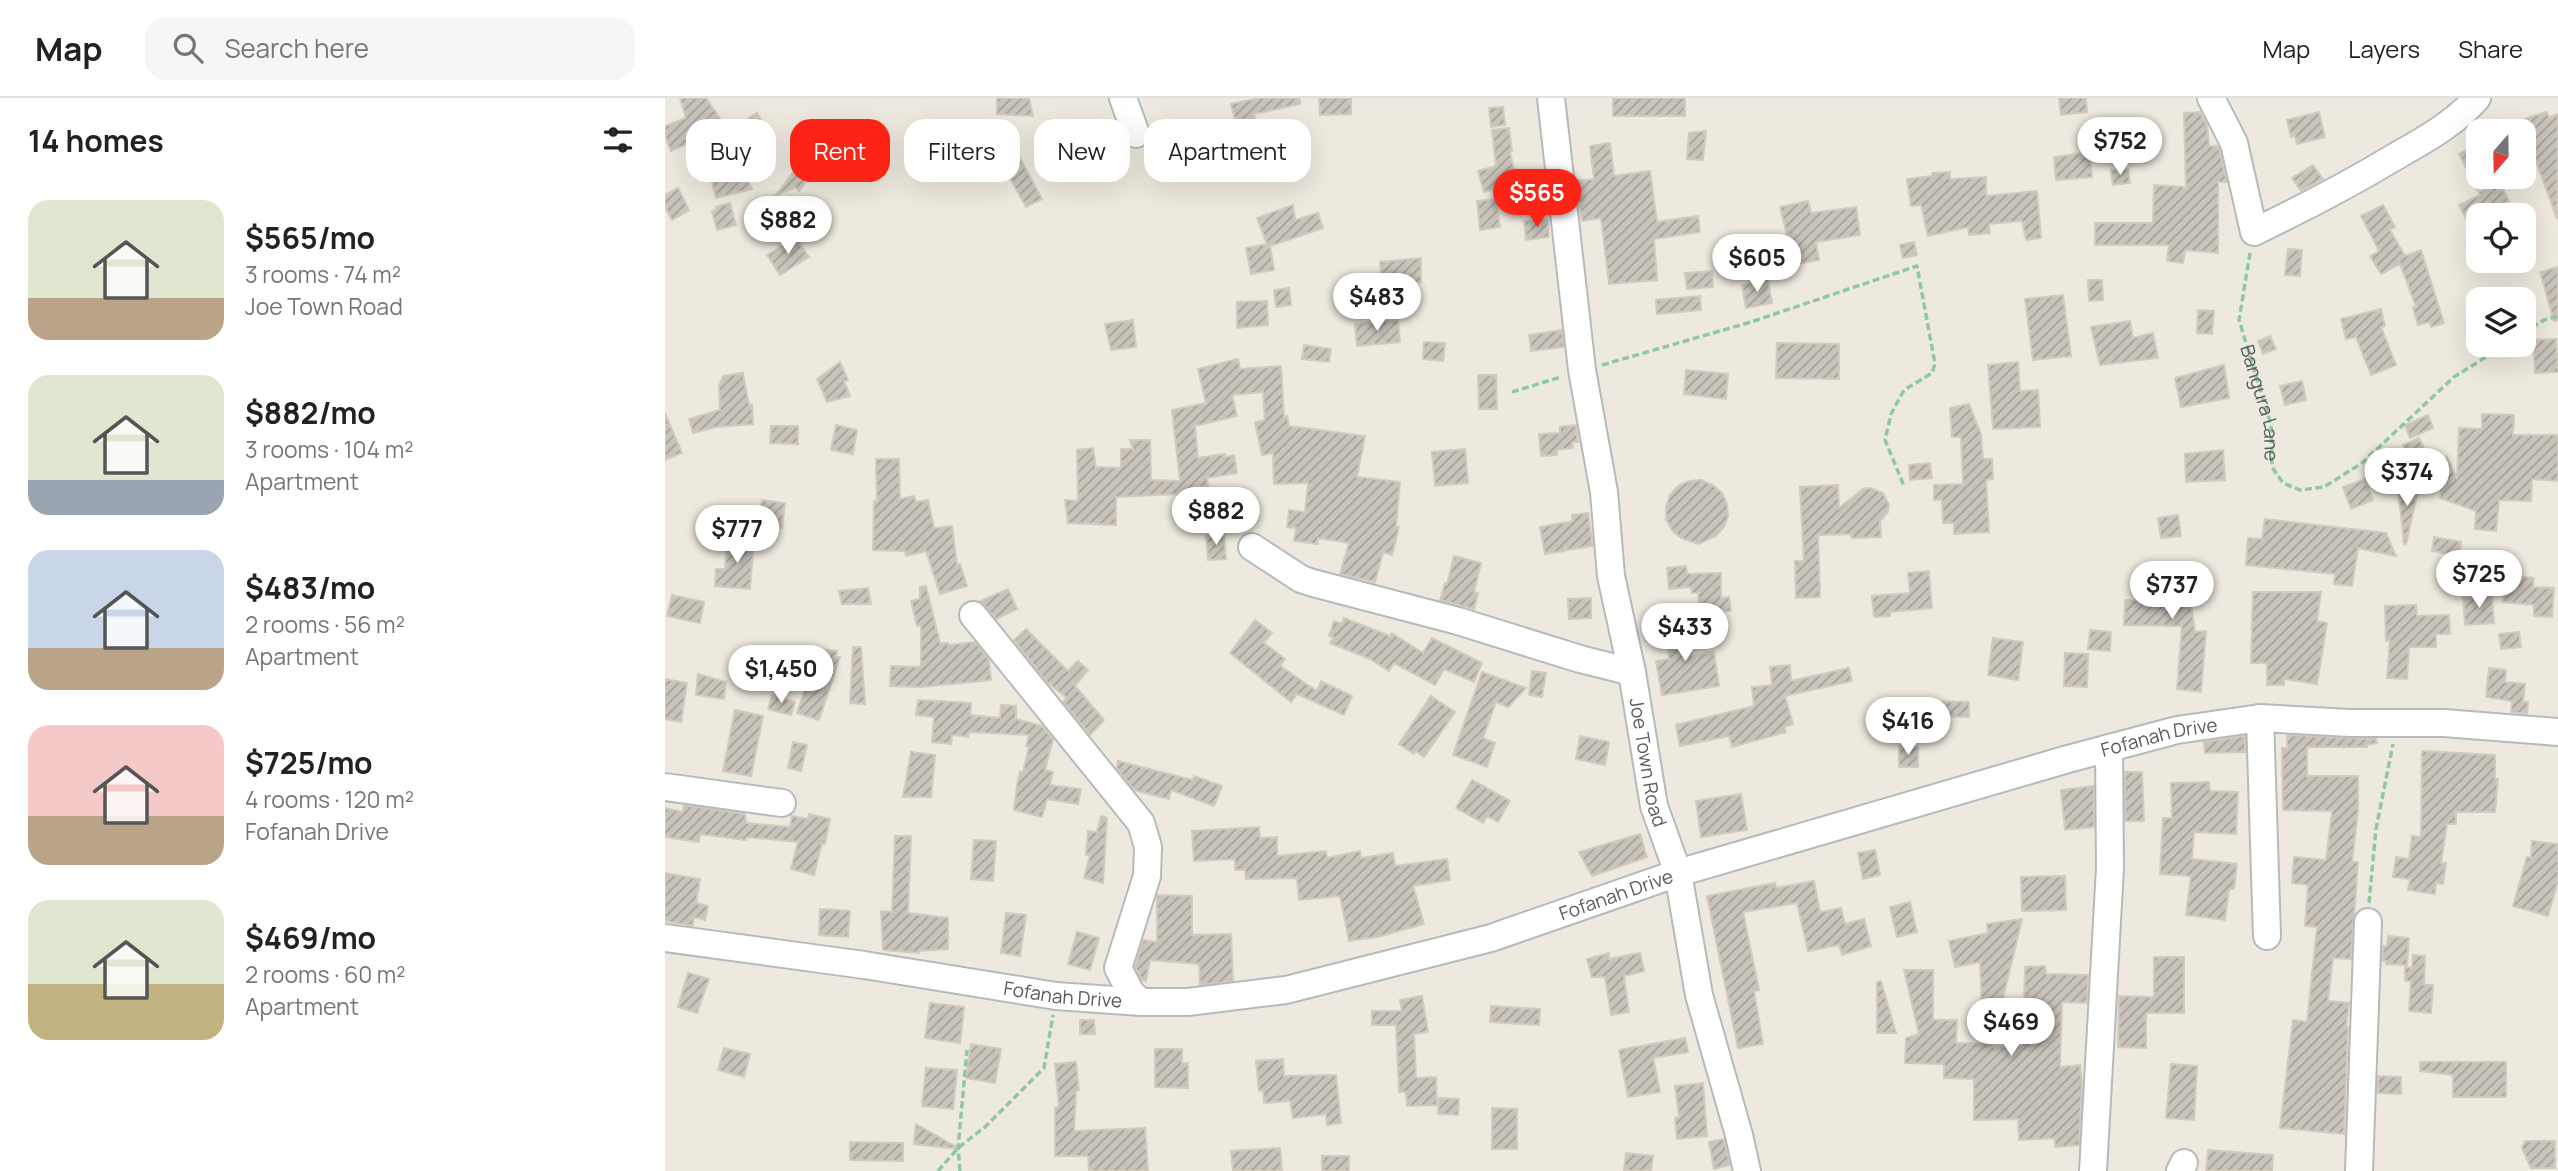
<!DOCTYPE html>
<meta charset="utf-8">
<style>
:root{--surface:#fff;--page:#f6f6f6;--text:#222;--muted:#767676;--line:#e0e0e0;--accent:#fb2416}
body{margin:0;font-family:Manrope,sans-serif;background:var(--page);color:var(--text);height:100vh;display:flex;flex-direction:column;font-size:26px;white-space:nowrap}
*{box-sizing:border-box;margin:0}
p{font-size:23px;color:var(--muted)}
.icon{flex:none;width:38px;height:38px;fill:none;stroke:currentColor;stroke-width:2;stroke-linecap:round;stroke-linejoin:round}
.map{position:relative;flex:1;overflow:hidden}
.side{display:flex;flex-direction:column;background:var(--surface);width:665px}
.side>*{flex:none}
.top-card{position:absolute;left:21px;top:21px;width:665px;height:63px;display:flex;gap:14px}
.needle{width:46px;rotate:200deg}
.buttons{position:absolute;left:1801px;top:21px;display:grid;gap:14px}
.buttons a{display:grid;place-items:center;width:70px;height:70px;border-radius:14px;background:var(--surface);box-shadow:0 7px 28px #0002;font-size:35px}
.price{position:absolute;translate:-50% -60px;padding:0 16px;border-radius:24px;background:#fff;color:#222;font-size:23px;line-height:46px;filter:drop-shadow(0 2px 4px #0008)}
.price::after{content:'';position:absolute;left:50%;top:42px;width:21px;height:16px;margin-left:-10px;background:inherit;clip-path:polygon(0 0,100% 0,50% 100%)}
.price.active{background:var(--accent);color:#fff}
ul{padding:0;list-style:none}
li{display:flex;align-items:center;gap:21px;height:175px;padding:0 28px}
li span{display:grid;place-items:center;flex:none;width:196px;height:140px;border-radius:21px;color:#555}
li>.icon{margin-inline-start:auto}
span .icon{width:84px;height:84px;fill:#fffc;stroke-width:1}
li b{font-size:30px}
h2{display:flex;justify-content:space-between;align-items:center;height:84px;padding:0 28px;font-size:30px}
.pill{padding:0 24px;border-radius:21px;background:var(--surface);box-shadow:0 7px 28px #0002;font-size:24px;line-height:63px}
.pill.active{background:var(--accent);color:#fff}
header{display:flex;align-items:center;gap:42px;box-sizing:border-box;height:98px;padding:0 35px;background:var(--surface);border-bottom:2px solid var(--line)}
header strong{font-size:33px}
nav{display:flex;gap:38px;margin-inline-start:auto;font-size:24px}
.search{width:490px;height:63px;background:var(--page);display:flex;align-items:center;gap:18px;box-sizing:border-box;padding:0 24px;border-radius:21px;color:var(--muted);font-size:26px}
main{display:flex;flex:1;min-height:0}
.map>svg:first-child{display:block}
</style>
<header>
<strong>Map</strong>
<div class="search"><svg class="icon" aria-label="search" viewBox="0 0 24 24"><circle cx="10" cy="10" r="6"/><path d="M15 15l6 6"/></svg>Search here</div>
<nav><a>Map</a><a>Layers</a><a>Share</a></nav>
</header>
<main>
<section class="side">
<h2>14 homes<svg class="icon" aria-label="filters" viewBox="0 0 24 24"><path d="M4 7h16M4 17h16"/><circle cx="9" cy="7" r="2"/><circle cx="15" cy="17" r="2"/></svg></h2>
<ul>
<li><span style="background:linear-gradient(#dfe7d0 70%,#b9a48a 0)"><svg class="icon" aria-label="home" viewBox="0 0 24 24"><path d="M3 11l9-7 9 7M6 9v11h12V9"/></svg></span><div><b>$565/mo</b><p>3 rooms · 74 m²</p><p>Joe Town Road</p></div></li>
<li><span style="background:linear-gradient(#dfe7d0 75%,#9aa5b1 0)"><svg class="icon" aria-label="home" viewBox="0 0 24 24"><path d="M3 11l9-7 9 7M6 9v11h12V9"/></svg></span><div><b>$882/mo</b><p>3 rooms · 104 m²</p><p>Apartment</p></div></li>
<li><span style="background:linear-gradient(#c9d6e8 70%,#b9a48a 0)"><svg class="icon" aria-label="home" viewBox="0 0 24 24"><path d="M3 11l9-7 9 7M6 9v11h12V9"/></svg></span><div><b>$483/mo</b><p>2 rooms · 56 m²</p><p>Apartment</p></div></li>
<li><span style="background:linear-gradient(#f6c9c9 65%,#b9a48a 0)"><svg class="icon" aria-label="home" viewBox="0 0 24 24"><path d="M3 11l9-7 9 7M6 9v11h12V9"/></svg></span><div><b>$725/mo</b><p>4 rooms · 120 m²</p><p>Fofanah Drive</p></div></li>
<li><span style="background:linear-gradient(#dfe7d0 60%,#c2b280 0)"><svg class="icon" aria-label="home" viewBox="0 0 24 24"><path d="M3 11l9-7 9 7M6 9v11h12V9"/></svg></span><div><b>$469/mo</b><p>2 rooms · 60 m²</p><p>Apartment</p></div></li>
</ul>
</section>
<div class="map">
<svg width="1893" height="1073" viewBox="0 0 1893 1073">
<defs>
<pattern id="building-hatch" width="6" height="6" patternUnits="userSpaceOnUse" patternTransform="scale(1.75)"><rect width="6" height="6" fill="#c8c3bb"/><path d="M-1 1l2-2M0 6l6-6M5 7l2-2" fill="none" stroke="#a5a29b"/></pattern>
</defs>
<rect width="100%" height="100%" fill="#ede9de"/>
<path fill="url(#building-hatch)" stroke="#d2cbbc" stroke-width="2" d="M15 0H41L56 22 24 41 25 45 6 53 0 39V28L21 20Z
M332 0H364L368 18 332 16Z
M594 0H635V6L589 16 590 21 571 25 566 6Z
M654 0H686V16L655 17Z
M948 0H1020V18H948Z
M1394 0H1421L1422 14 1396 17Z
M838 9 840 27 826 29 824 10Z
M1535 14 1542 27 1544 48H1553L1554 50 1562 84H1553V155L1520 152 1518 165 1502 163 1504 147H1430V125H1488L1489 87 1521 89 1519 15Z
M1654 14 1660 39 1632 46 1630 37 1626 39 1622 22Z
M1882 14 1884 19 1893 16 1892 121 1856 22Z
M92 15 108 42 87 54 71 28Z
M338 28 377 101 361 109 321 37Z
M844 30 847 53 845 54 852 86 819 94 813 73 831 68 827 32Z
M1041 33 1038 62 1022 61 1024 35Z
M945 45 949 78 985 73 992 124 1033 118 1035 134 989 141 992 182 944 186 936 120 917 123 911 83 929 81 925 48Z
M1813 46V93L1794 56Z
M1425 54 1427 79 1391 82 1389 59Z
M138 61 151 70 134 93 130 90 111 97Z
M1648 67 1658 81 1636 93 1627 80Z
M76 68 87 91 51 100 45 77Z
M1463 71 1465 85 1448 87 1446 72Z
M1285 74V81L1321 79V98L1372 93 1376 140 1361 142 1357 123 1324 126 1325 135 1304 137 1303 129 1263 138 1256 107 1246 108 1242 81 1267 78V75Z
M1829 87 1831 90 1836 87 1844 103 1802 123 1794 107 1815 97 1814 94Z
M13 90 24 112 7 122 0 109V97Z
M831 101 835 129 815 132 812 103Z
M1143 103 1146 115 1191 109 1195 137 1151 144 1154 162 1131 166 1125 137H1122L1115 109Z
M65 105 71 127 52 132 47 113 52 111 51 109Z
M628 107 630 122 653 115 658 130 605 148 609 172 586 176 581 150 602 146 592 120Z
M1718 107 1730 129 1725 132 1740 158 1756 152 1779 225 1766 229 1765 224 1753 227 1748 210 1751 209 1735 166 1716 176 1705 158 1714 153 1696 118Z
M883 122 884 139 861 142 859 123Z
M131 140 144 159 115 177 102 157Z
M1249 144 1252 157 1238 160 1235 147Z
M1623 151 1637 152 1635 178 1620 177Z
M756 160V184L718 190 715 164Z
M1893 169V222L1889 223 1875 174Z
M1047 173 1048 189 1022 191 1020 175Z
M1103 182 1107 205 1081 210 1077 187Z
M1423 182H1437L1438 202 1424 203Z
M624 190 626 207 611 209 609 192Z
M1398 197 1406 258 1368 262 1360 201Z
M1035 198 1036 212 992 216 991 202Z
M602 203 603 227 572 230V204Z
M1716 211 1720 228 1716 229 1731 267 1706 277 1691 239 1681 241 1676 221Z
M1533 212 1549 213 1547 236 1532 235Z
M468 222 471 249 446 252 440 226Z
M733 222 735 244 692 248 690 226Z
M1465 223 1468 240 1488 235 1493 260 1435 267 1426 229Z
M897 232 899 249 866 253 864 237Z
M1605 238 1611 251 1598 256 1593 243Z
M1891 241 1893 274 1870 275 1868 242Z
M759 244 780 245 778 263 758 261Z
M1112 245 1174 246V281L1111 280Z
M639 247 666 251 664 264 637 261Z
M573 261 575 271 616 268 619 319 622 318 624 328 700 338 692 379 735 384 731 429H734L727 457 718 454 710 484 675 476 684 445 653 440V446L629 443 631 430 622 429 624 412 640 414 643 385 609 386 608 355 597 357 590 324 600 322 598 294 567 297 572 318 530 328 533 360 560 356V359L569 357 572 375 542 380 543 388 528 389 527 408 514 410 512 396 451 399V427L403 425 400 402 413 403 412 352 428 350 431 369 456 370V351H468L465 342H485L486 382 515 383 507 312 541 305 533 271Z
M175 264 183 282 179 283 185 298 162 304 152 281Z
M1353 264 1355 293 1373 292 1375 329 1328 331 1323 267Z
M1559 267 1564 300 1516 309 1510 280Z
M1021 272 1063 276 1061 301 1019 296Z
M78 275 84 307H87L88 326 51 329 28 335 24 321 55 312 54 289 58 278Z
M813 277H831L832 311H814Z
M1637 283 1641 302 1620 307 1615 288Z
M1304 306 1316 336 1318 361H1327L1328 381 1321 382 1324 434 1289 436V425H1278L1277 402H1269V387L1298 386 1296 339H1287L1285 310Z
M0 315 17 355 0 362Z
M1817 316 1849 317 1848 337H1893V383L1867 381 1866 403 1834 402 1831 433 1810 431 1811 413 1775 400 1782 359 1792 381 1794 330 1817 331Z
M1763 317 1768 330 1745 340 1740 327Z
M171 327 192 332 188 356 166 352Z
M911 327 913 344H907L908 350 892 352V357L876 358 874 336 895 335V329Z
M106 328H133V346L105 345Z
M1754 340 1762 356 1755 386 1738 347Z
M800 351 803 385 770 388 767 354Z
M1558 352 1560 382 1521 384 1520 356Z
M211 361H234L235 401 249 398 251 404 263 402 269 430 287 428 292 467 295 466 302 488 275 496 261 453 241 458 240 453 208 452 209 403H212Z
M1265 365 1267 380 1245 382 1244 367Z
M1700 381 1708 402 1686 411 1678 389Z
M1036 382 1048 387 1057 395 1062 406 1063 418 1059 429 1051 438 1034 446 1016 440 1007 432 1001 421V409L1005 397 1013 388 1024 383Z
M1173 387 1174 410 1198 391 1205 390 1218 395 1224 407 1223 414 1215 423 1216 439 1187 440 1186 436 1153 437 1155 499 1131 500 1130 463H1139L1135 389Z
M1754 388 1741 446H1739L1733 390Z
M97 402 120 405 117 430 93 427Z
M923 415 928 448 901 452V448L899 453 880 456 875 429 908 423 907 417Z
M1513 417 1516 438 1496 440 1493 420Z
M1600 421 1721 435 1731 458 1693 450 1687 488 1669 486 1670 476 1581 467 1583 440 1597 441Z
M559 437 561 461 543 462 541 438Z
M1769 439 1796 444 1794 458 1767 453Z
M62 441 89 443 85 491 50 488 51 471H60Z
M789 458 816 465 809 494 813 495 809 511 775 502 780 485 782 486Z
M1488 467 1522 476 1530 534 1541 533 1536 594 1512 591 1517 528 1459 527 1460 502 1479 503Z
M1021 468 1022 476 1056 475V500L1064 499 1066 513 1035 516 1033 495H1027L1026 489 1004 491 1002 470Z
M1264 473 1267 510 1225 514V518L1209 519 1207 498 1245 495 1243 475Z
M1841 477 1869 480 1868 489 1889 490 1887 519 1869 518V507L1838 504Z
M261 488 275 545H283V547L310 544 324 562 326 582 256 589 225 588 226 568 256 569V527L252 528 246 503 255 501V489Z
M203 490 206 506H177L174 493Z
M343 491 352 511 331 521 315 503Z
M1588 494H1656L1652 523 1662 525 1652 586 1619 581V587H1602V565H1586Z
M7 497 39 504 35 525 2 518Z
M1827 498 1829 525 1800 527 1798 500Z
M926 500V520L904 521 903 501Z
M1751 507 1752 518 1784 517 1785 536H1771V549H1744L1742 581 1722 580 1725 542 1721 543 1720 508Z
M679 520 725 538 727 535 758 555 767 540 817 565 809 584 779 571 770 587 729 565 724 573 705 561 665 545 669 540 664 538 669 523 677 526Z
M590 522 607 535 599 545 620 561 615 568 652 593 656 583 687 598 679 617 632 596 626 604 565 555Z
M1024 522 1027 558 1049 554 1054 588 997 597 991 563 1004 561 1001 525Z
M361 531 403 573 413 563 423 572 410 588 439 622 425 637 398 604 402 600 382 584 349 542Z
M1425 532 1446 534 1445 553 1423 551Z
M1854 534 1856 549 1836 551 1834 536Z
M1328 540 1358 544 1353 582 1323 577Z
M188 549H196L200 606 185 605Z
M154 551 172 553 171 559H175L154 622 132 615 148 567H153Z
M1400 555 1423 556 1422 589 1399 588Z
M1125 567 1126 583 1184 570 1187 583 1120 598 1128 626 1119 629 1121 634 1067 649 1064 638 1015 648 1011 627 1089 608 1087 589 1107 587 1105 569Z
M1824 570 1841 572 1840 584 1860 586 1858 604H1863L1862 616 1846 614 1847 603 1821 599Z
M867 573 881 575 877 599 864 597Z
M817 574 861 590 843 609 831 604 818 640 830 645 822 669 788 657Z
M33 576 61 584 59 601 31 597Z
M0 581 22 585 16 624 0 621Z
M107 597 130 604 126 617 103 611Z
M766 598 790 614 759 659 751 653 749 656 734 646Z
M253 602 306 605 305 617 335 620 336 607 351 608V621L377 628 388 641 380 672 388 674 385 687 416 691 413 706 382 701 377 719 349 712 352 687 355 674H358L364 649 361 648 364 637 304 634 303 639 287 637 286 646 267 644 269 619 251 617Z
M1259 603 1304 604V619L1261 618Z
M70 612 98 618 86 678 58 673Z
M1210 612H1239V631L1209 630Z
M1622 637 1711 641 1712 645 1702 647V649H1642V678H1693V714L1687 764H1693L1686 861 1668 860 1663 903 1684 905 1681 929H1683L1679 1036 1615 1030 1628 922 1642 924 1652 829 1640 828 1643 787 1627 785 1629 759 1661 762 1667 713 1618 712 1617 650H1622Z
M915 638 944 644 940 667 911 661Z
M1580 638V654L1540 655 1539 644Z
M128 644 142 647 136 673 123 670Z
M1234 648 1253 649V669H1234Z
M1757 653 1830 657V681H1833L1830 714H1791V726H1782L1776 765H1781L1778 786 1771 785 1770 796 1743 792 1745 781 1728 779 1731 759 1744 761 1747 738 1756 739Z
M246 654 270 657 266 699H238Z
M453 663 528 682 529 678 557 688 549 708 506 692 504 701 469 692 452 670Z
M1460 674H1477L1479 723H1460Z
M807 682 845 703 833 724 822 718 818 725 791 710Z
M1544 684 1545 693 1573 694 1571 736 1529 734 1527 761 1572 766 1569 791H1564L1560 822 1521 817 1526 778 1495 776 1498 720H1507L1506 685Z
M1429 688V729L1400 732 1396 692Z
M1076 696 1082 732 1036 739 1031 703Z
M19 707 80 716 81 725 125 729 127 718 143 721 144 716 165 721 160 746 157 745 149 777 126 771 133 744 81 739V742L35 736 34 744 0 739V710L18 714Z
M436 718 442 720 438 785 419 780 425 757H421L423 733 432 734Z
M594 729 595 740 612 739V758L661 753 662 760 695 753 696 760 728 755 730 768 782 761 785 782 748 788 759 826 712 839 684 843 675 798 634 802 632 780 581 781 580 772H570V761L529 763 527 733Z
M975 736 982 759 927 778 914 754Z
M230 738H246L243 815 283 820V851L254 853V855L218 852 216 813 227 814Z
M309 742 331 743 328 783 306 781Z
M1867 743 1893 746V783L1883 818 1848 808 1862 759 1866 760Z
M1210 752 1215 777 1198 781 1193 755Z
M0 775 35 781 31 805 43 808 40 822 29 819 28 828 0 823Z
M1400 778 1401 812 1357 813 1356 779Z
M1149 783 1155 814 1176 810 1180 826 1199 821 1206 848 1177 857 1174 847 1143 853 1132 805 1078 814 1094 892 1089 893 1098 946 1073 950 1042 798 1110 785 1111 790Z
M492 797 527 798V837L566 836 568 883 535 887 534 866 485 862 481 883 477 882 470 869 478 842 492 844Z
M1245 804 1252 834 1232 839 1225 809Z
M155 811 185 813 183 839 154 837Z
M341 815 361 817 355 858 336 855Z
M1357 821 1335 913H1317L1315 864 1290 869 1284 843 1323 835 1322 826Z
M412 834 434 840 425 872 403 866Z
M1723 838 1744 840 1742 867 1721 866V863H1717L1718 848H1722Z
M944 855V861L975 855 979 873 959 878 964 914 946 917 940 879H927L922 861Z
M1748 857 1760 858 1759 887H1768L1766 915 1744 913 1746 883H1740V869L1747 870Z
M1489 859H1519V915H1481V950L1453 949 1454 898 1489 899Z
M1380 868 1381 876 1423 877 1422 905 1397 904 1395 969 1415 967 1417 986 1414 1047 1390 1049V1040L1354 1042 1353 1021 1309 1022V981L1279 980V966L1240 965 1241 940 1254 936 1239 872H1268V922H1292L1291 945 1327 946 1326 949H1358L1360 869Z
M23 875 44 881 32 915 13 909Z
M1216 883 1231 935H1212V884Z
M757 898 763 934 749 936 751 980 771 979 772 1007 742 1008 741 994H734L731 927H707V913H737L735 902Z
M265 905 299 909 295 945 260 940Z
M826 908 875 911 874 927 825 924Z
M415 922H429L430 936H415Z
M1020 940 1023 954 988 960 995 994 963 999 954 952Z
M306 946 336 951 330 985 301 980Z
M59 950 85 956 79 979 53 972Z
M490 951H517V965H523V990L490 989Z
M618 961 619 978 671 977 676 1025 662 1027 661 1016 628 1020 625 1003 599 1005 598 992 594 993 591 963Z
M411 964 414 992 411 993 409 1033 480 1030 483 1073H424L423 1058H390V1010L394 1009 390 966Z
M1755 964H1841V999H1788V977L1755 973Z
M1506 966 1532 968 1529 1022 1501 1020Z
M261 970 292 972 288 1011 257 1008Z
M1713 978 1736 979V996L1713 995Z
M1038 985 1042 1038 1012 1041 1010 1020 1014 1019 1010 988Z
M774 1000 794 1001 793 1017 773 1016Z
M827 1010 852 1011V1051H827Z
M251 1026 295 1051 249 1046Z
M1059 1041 1065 1067 1049 1071 1044 1044Z
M1860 1043H1890V1070H1866L1857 1050Z
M185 1044 238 1045V1063L185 1062Z
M615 1050 617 1073H568L566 1053Z
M1543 1052 1608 1057 1607 1073H1541Z
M961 1055 988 1058 986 1073H959Z
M657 1058H684V1073H657Z"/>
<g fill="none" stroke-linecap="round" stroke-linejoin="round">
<g stroke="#b6babf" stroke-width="30">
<g id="minor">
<path d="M458 0 471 36"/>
<path id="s2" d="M886 0 917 272 939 394 946 478 967 574 989 708 1013 775 1034 897 1074 1037 1082 1073"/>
<path d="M1546 0 1569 45 1589 134C1637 111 1683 87 1728 60 1759 42 1788 27 1812 0"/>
<path d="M587 449 636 481 648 485 793 523 915 561 967 574"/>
<path d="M308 517 476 725 483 749 482 778 453 870 466 895 476 904"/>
<path d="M1595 620 1602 838"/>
<path d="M0 689 117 705"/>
<path id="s3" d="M0 840 199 867 391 898 476 904H523L621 892 826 840 1013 775 1403 661 1512 632 1595 620 1685 625H1779L1893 634"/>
<path d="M1428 1073 1445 770 1444 650"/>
<path d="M1515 1073 1519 1065"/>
<path d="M1694 1073 1703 824"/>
</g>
</g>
<g stroke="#90c99f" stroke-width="3.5" stroke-dasharray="7 3.5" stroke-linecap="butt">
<path id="s1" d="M1585 155 1574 222 1606 327 1607 369 1618 385 1635 392 1659 389 1697 365 1789 279 1840 247"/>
<path d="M1858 235 1879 222 1893 218"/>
<path d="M937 267 1086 224 1252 168 1270 266 1267 275 1239 292 1226 316 1220 342 1239 388"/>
<path d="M847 294 896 279"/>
<path d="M1704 805 1711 731 1728 646"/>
<path d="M273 1073 293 1050 320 1029 379 970 388 917"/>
<path d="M295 1073 293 1050 302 952"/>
</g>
<use href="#minor" stroke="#fff" stroke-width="26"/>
</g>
<g text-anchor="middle" stroke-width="5" stroke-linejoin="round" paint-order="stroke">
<g font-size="19" fill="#575c61" stroke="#fff">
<text dy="7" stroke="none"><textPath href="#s1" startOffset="154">Bangura Lane</textPath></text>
<text dy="7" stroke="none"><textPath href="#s3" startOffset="1536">Fofanah Drive</textPath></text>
<text dy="7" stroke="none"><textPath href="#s2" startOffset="672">Joe Town Road</textPath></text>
<text dy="7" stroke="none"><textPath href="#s3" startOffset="970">Fofanah Drive</textPath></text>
<text dy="7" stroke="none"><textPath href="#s3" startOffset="402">Fofanah Drive</textPath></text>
</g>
</g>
</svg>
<div class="buttons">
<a><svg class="needle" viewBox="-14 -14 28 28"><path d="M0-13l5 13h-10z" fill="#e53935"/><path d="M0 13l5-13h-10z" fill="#767676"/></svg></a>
<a><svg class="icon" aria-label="locate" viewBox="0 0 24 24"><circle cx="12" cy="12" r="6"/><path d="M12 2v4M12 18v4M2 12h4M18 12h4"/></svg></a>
<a><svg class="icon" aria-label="layers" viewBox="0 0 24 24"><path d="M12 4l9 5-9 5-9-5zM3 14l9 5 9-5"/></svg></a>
</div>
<b class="price" style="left:1455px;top:79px">$752</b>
<b class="price active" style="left:872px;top:131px">$565</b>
<b class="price" style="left:123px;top:158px">$882</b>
<b class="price" style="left:1092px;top:196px">$605</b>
<b class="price" style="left:712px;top:235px">$483</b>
<b class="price" style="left:1742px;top:410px">$374</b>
<b class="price" style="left:551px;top:449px">$882</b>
<b class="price" style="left:72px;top:467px">$777</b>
<b class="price" style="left:1814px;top:512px">$725</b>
<b class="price" style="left:1507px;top:523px">$737</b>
<b class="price" style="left:1020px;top:565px">$433</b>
<b class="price" style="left:116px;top:607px">$1,450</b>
<b class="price" style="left:1243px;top:659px">$416</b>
<b class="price" style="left:1346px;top:960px">$469</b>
<div class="top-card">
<a class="pill">Buy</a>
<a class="pill active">Rent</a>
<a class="pill">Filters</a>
<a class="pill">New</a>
<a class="pill">Apartment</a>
</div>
</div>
</main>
